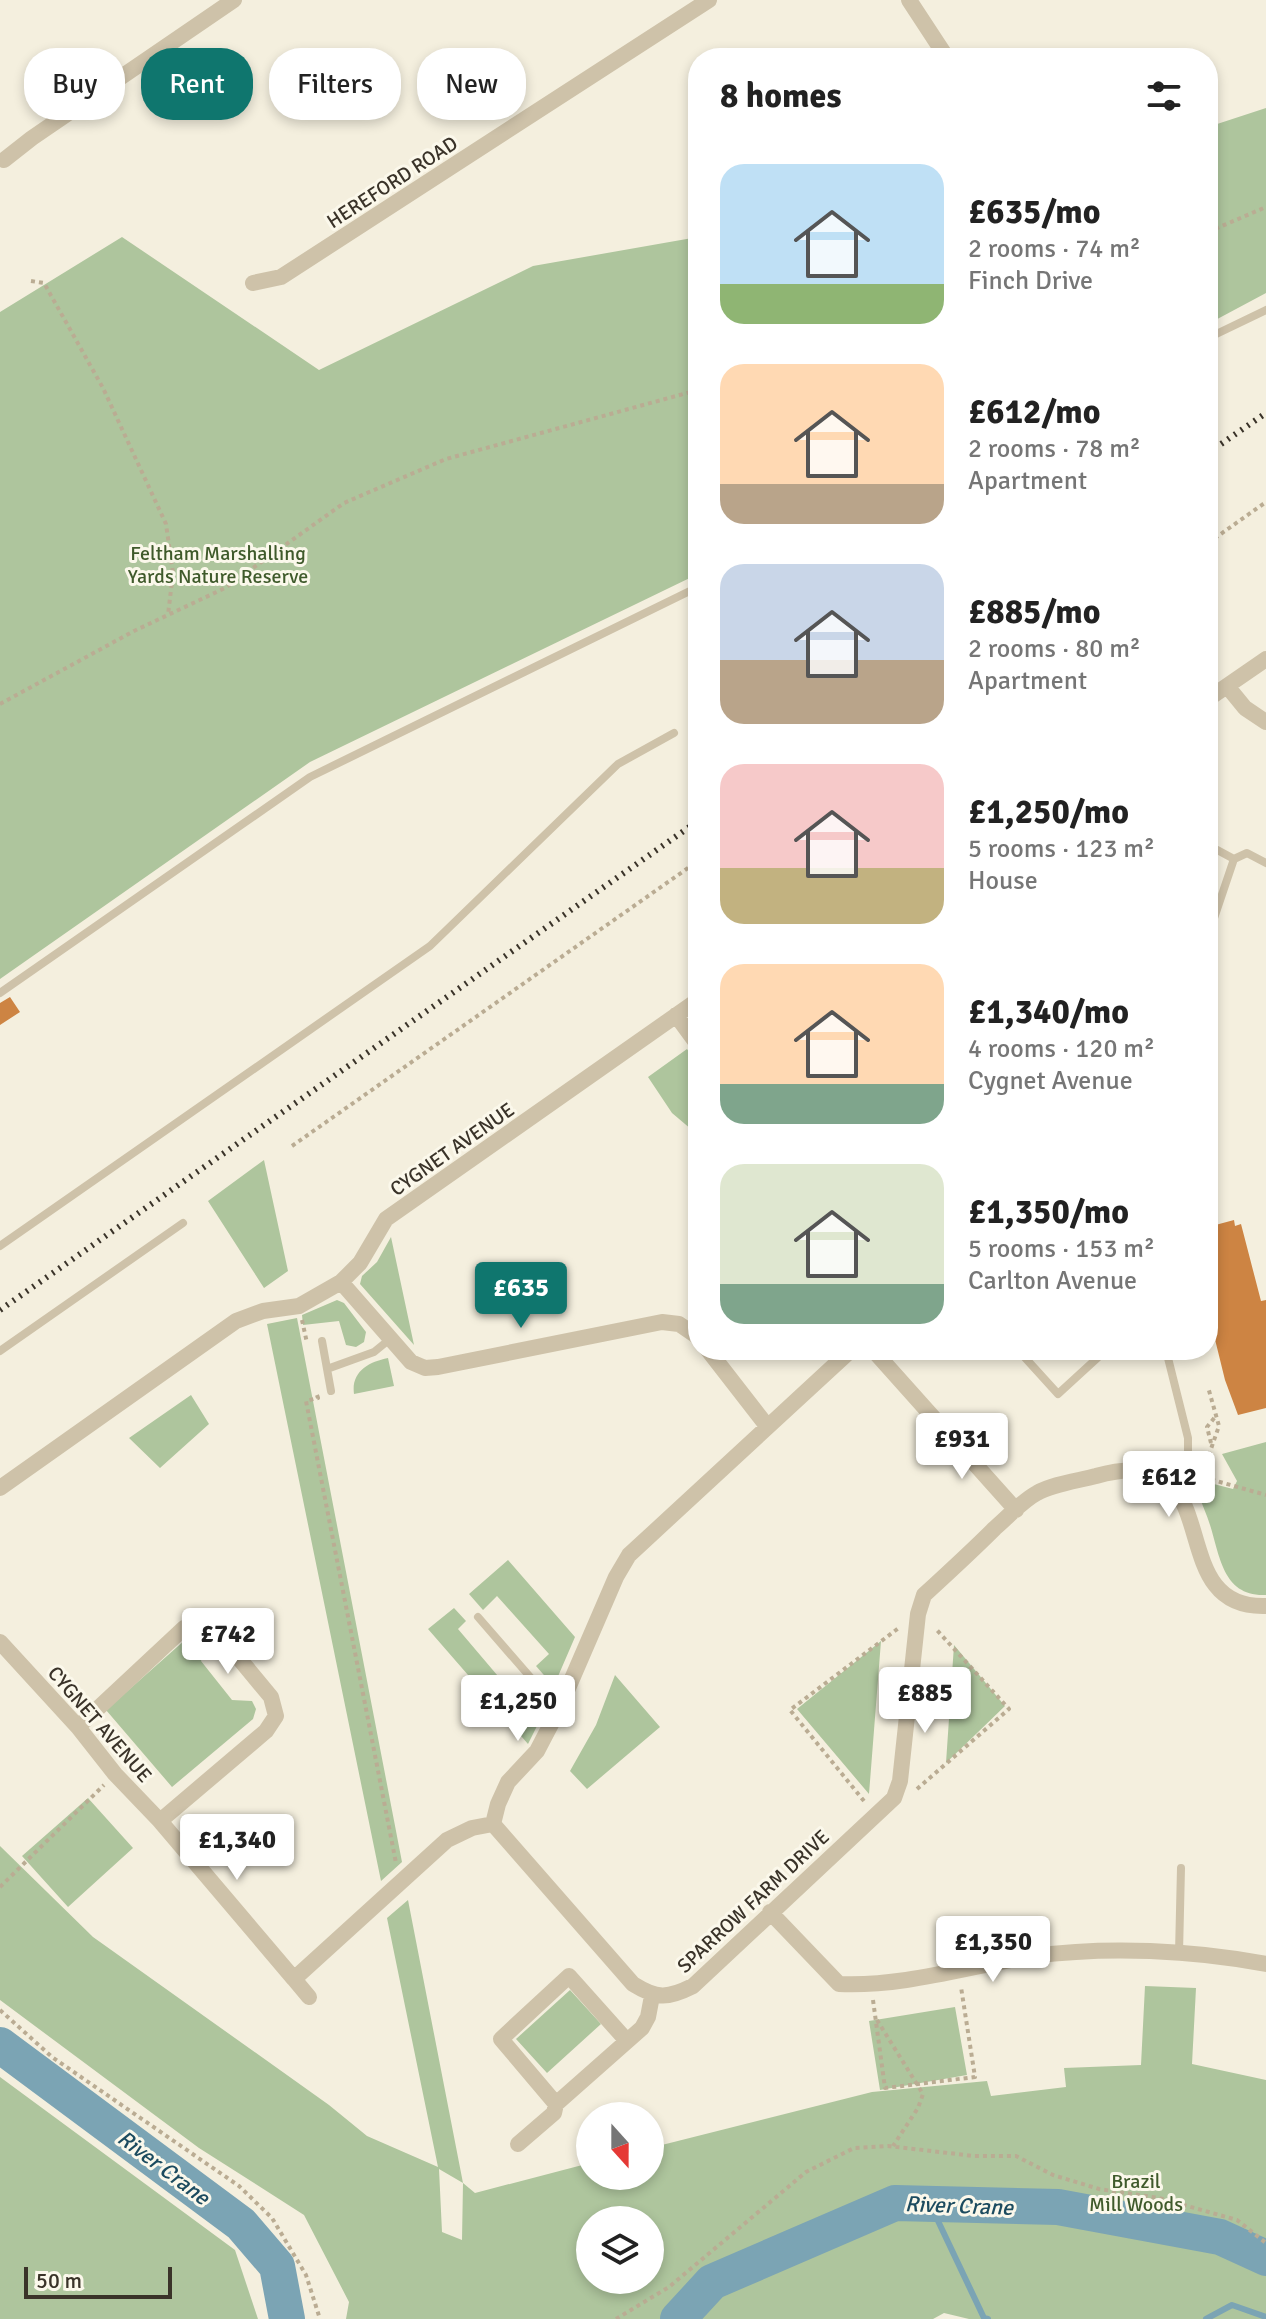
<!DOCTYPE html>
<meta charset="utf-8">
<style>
:root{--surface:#fff;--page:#f2f2f2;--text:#222;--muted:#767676;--accent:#0f766e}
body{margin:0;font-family:Signika,sans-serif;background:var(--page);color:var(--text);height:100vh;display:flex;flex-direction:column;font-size:30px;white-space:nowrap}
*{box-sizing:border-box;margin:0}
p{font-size:26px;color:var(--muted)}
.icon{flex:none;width:44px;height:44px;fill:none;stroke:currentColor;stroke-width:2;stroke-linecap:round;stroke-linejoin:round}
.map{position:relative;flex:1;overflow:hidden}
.drawer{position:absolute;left:688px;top:48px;width:530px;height:1312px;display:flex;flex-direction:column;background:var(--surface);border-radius:32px;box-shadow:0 4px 12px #0003}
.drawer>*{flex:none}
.top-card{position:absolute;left:24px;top:48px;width:544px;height:72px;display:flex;gap:16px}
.needle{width:52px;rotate:159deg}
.tools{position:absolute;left:576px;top:2102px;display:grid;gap:16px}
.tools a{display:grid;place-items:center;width:88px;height:88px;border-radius:50%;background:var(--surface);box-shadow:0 4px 12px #0003;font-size:40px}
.scale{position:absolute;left:24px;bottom:20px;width:148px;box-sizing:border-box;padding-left:8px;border:4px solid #3a3329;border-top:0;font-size:22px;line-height:28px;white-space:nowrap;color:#3a3329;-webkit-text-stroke:6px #fbf8eb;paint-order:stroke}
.price{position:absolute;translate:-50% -68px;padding:0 18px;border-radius:8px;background:#fff;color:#222;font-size:26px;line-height:52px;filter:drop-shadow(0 2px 4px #0008)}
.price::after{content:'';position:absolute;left:50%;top:48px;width:24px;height:18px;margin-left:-12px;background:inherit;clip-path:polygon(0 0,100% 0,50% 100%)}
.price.current{background:var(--accent);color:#fff}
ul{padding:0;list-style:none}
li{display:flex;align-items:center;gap:24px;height:200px;padding:0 32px}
li span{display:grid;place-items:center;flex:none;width:224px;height:160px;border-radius:24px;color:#555}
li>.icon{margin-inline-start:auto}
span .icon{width:96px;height:96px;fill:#fffc;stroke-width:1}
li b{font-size:34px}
h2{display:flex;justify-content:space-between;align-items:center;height:96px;padding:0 32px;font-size:34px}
.pill{padding:0 28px;border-radius:32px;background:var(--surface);box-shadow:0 4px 12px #0003;font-size:28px;line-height:72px}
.pill.current{background:var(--accent);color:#fff}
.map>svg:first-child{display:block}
</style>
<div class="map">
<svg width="1266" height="2319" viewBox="0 0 1266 2319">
<rect width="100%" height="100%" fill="#f4efde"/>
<path fill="#aec59d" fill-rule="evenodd" d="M1266 108V293L1208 324V127Z
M122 237 319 370 533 266 698 237V574L310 762 0 979V312Z
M687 1049 698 1064V1135L672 1113 648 1077Z
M264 1160 288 1271 264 1288 208 1201Z
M391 1237 414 1345 360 1284 362 1276 377 1262Z
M337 1300 344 1303 366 1332 364 1342 356 1347 346 1345 339 1321 303 1325 302 1315Z
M297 1318 402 1862 381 1881 267 1324Z
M388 1358 394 1386 354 1394C351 1372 368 1362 388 1358Z
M191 1395 209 1424 160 1468 129 1438Z
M1266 1442V1595C1223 1597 1220 1556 1210 1525 1207 1515 1202 1505 1199 1495L1206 1482 1233 1489 1237 1481 1222 1454Z
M508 1560 575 1637 556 1681 550 1682 536 1666 549 1654 497 1596 483 1610 469 1594Z
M454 1608 466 1621 458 1629 526 1709 535 1702 543 1714 528 1744 428 1629Z
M194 1638 202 1644 204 1652 201 1661 232 1700 252 1701 256 1709 253 1719 172 1787 106 1710 185 1640Z
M881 1641 869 1794 797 1709Z
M954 1645 1005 1706 946 1763Z
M615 1675 660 1727 587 1789 570 1771 596 1725Z
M88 1798 133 1848 68 1907 22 1856Z
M0 1846 93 1937 329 2105 367 2136 438 2167 387 1918 408 1900 463 2183 475 2193 590 2163V2176H650V2148L872 2092 987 2081 991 2096 1066 2087 1064 2068 1141 2065 1145 1986 1196 1988 1192 2064 1266 2080V2319H969L944 2313 933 2319H346L349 2302 304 2215 199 2148 0 2000ZM439 2169 463 2183 462 2240 442 2232ZM590 2220H650V2280H590Z
M570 1990 601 2024 547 2073 516 2039Z
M955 2007 967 2075 880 2090 869 2021Z
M0 2077 235 2250 258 2319H0Z"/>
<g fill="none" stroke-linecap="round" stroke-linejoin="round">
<path stroke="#7ba4b4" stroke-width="6" d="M930 2204 984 2318 988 2319
M1206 2319 1232 2305 1266 2317"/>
<path stroke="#7ba4b4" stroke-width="36" d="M0 2045 241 2224 277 2266 287 2319
M678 2319 712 2282 895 2203 1058 2207 1220 2237 1266 2258"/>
</g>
<path fill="#cd8443" d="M10 997 20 1012 0 1025V1003Z
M1234 1220 1235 1226 1241 1224 1261 1301 1266 1300V1408L1238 1415 1225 1380 1208 1311V1227Z"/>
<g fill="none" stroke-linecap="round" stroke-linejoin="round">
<path stroke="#baac93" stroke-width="4" stroke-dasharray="4 4" stroke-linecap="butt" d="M1208 232 1266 207
M31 281 44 283 103 388 166 524 173 573 168 615
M1208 543 1266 502
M0 704 134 631 225 588 344 503 446 459 698 390
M292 1146 698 861
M302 1320 307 1343
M317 1395 318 1398 306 1401 396 1863
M1211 1443 1207 1427 1215 1417
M1193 1470 1205 1466 1219 1426 1208 1387
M1188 1473 1266 1495
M917 1789 1009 1709 935 1628
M864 1801 790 1710 900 1627
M0 1887 104 1785
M873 2000 885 2088 975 2077 961 1987
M0 2010 52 2057 239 2186 272 2218 306 2275 320 2319
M877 2020 923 2094 918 2108 893 2146
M616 2319 669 2287 806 2172 854 2148 888 2146 974 2156H1016L1053 2175 1099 2189 1159 2198 1237 2220 1266 2243"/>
<path stroke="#cec2a9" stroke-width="8" d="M1208 338 1266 310
M1208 845 1234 859 1208 936
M1234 859 1247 853 1266 863
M0 993 310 777 698 587
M0 1246 430 946 618 764 674 733
M322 1341 331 1391
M1018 1350 1058 1394 1106 1350
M1166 1350 1188 1438V1453L1167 1480
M0 1351 183 1223
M327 1369 374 1352 390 1339
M478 1617 558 1709
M1179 1953 1181 1868"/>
<path stroke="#cec2a9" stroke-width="16" d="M909 0 947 58
M4 160 32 138 234 0
M253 283 281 277 709 0
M1227 686 1245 708 1266 722
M1208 699 1266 659
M676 1015 698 1045
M341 1282 411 1362 425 1368 438 1367 662 1322 679 1324 698 1337
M708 1350 767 1426
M851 1350 629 1555 616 1577 559 1709 537 1751 508 1782 498 1804 493 1824 633 1984C657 1999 667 1999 693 1986L894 1798 900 1781 918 1614 924 1595C948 1573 972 1551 995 1528 1008 1517 1022 1501 1037 1493 1053 1484 1077 1481 1096 1476 1235 1436 1157 1610 1266 1606
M873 1350 1016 1510
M0 1488 236 1321 263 1311 299 1306 341 1282 360 1263 386 1219 698 1000
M0 1642 78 1727 115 1774 160 1821 294 1979 447 1840 472 1828 493 1824
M78 1727 184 1628 205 1625 218 1633 271 1697 276 1716 266 1731 160 1821
M770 1912 839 1984C904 1987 969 1966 1033 1956 1108 1946 1193 1950 1266 1964
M294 1979 309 1997
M627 2041 569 1976 501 2039 556 2104 642 2028 648 2017 652 1996
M518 2144 554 2113 556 2104"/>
<path stroke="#3a3329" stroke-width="6" stroke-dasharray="2 6" stroke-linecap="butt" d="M1208 453 1266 413
M0 1310 698 821"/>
</g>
<g text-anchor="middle" stroke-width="6" stroke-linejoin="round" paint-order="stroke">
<g font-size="20" fill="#3a3329" stroke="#fbf8eb">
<text transform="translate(392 182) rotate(-33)" y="7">HEREFORD ROAD</text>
<text transform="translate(452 1149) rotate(-35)" y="7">CYGNET AVENUE</text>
<text transform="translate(100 1724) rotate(49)" y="7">CYGNET AVENUE</text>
<text transform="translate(753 1901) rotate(-43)" y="7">SPARROW FARM DRIVE</text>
</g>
<g font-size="20" fill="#3f5a2b" stroke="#fbf8eb">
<text x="218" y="560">Feltham Marshalling<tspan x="218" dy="23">Yards Nature Reserve</tspan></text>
<text x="1136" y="2188">Brazil<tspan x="1136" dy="23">Mill Woods</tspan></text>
</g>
<g font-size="22" font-style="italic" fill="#1c4b5f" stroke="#fbf8eb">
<text transform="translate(164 2167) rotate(37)" y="8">River Crane</text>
<text transform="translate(959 2205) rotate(2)" y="8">River Crane</text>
</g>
</g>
</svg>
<div class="tools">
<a><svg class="needle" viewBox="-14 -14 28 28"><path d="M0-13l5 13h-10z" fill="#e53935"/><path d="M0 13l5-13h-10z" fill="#767676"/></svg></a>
<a><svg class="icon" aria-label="layers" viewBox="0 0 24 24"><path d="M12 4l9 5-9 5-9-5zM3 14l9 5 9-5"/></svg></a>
</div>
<div class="scale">50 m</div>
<b class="price current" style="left:521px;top:1330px">£635</b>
<b class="price" style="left:962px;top:1481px">£931</b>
<b class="price" style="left:1169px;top:1519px">£612</b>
<b class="price" style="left:228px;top:1676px">£742</b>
<b class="price" style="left:925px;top:1735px">£885</b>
<b class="price" style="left:518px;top:1743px">£1,250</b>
<b class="price" style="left:237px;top:1882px">£1,340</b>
<b class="price" style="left:993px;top:1984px">£1,350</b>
<div class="top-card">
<a class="pill">Buy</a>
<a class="pill current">Rent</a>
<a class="pill">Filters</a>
<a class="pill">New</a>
</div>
<section class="drawer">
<h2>8 homes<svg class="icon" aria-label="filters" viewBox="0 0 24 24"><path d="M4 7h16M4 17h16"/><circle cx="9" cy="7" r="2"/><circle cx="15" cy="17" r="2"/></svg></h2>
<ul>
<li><span style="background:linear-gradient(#bfe0f5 75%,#8fb573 0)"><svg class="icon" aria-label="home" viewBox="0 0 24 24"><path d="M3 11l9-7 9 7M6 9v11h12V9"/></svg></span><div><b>£635/mo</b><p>2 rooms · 74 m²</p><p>Finch Drive</p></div></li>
<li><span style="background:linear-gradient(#ffd9b3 75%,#b9a48a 0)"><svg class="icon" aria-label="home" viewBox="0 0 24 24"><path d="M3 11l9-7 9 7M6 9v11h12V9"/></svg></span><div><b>£612/mo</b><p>2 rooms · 78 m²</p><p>Apartment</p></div></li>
<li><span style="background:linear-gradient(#c9d6e8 60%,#b9a48a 0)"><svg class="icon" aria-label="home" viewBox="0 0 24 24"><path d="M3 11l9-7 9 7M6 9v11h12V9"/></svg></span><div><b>£885/mo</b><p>2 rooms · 80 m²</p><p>Apartment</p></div></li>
<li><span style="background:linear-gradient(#f6c9c9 65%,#c2b280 0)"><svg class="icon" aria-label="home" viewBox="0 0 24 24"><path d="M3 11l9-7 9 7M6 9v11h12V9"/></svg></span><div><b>£1,250/mo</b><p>5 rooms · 123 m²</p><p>House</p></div></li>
<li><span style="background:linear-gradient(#ffd9b3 75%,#7fa58c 0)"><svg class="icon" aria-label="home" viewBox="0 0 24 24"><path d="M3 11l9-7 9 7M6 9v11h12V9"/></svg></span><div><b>£1,340/mo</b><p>4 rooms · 120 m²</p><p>Cygnet Avenue</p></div></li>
<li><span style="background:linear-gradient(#dfe7d0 75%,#7fa58c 0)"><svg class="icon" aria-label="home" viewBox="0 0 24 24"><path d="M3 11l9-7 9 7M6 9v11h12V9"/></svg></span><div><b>£1,350/mo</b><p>5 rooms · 153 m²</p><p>Carlton Avenue</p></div></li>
</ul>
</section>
</div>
